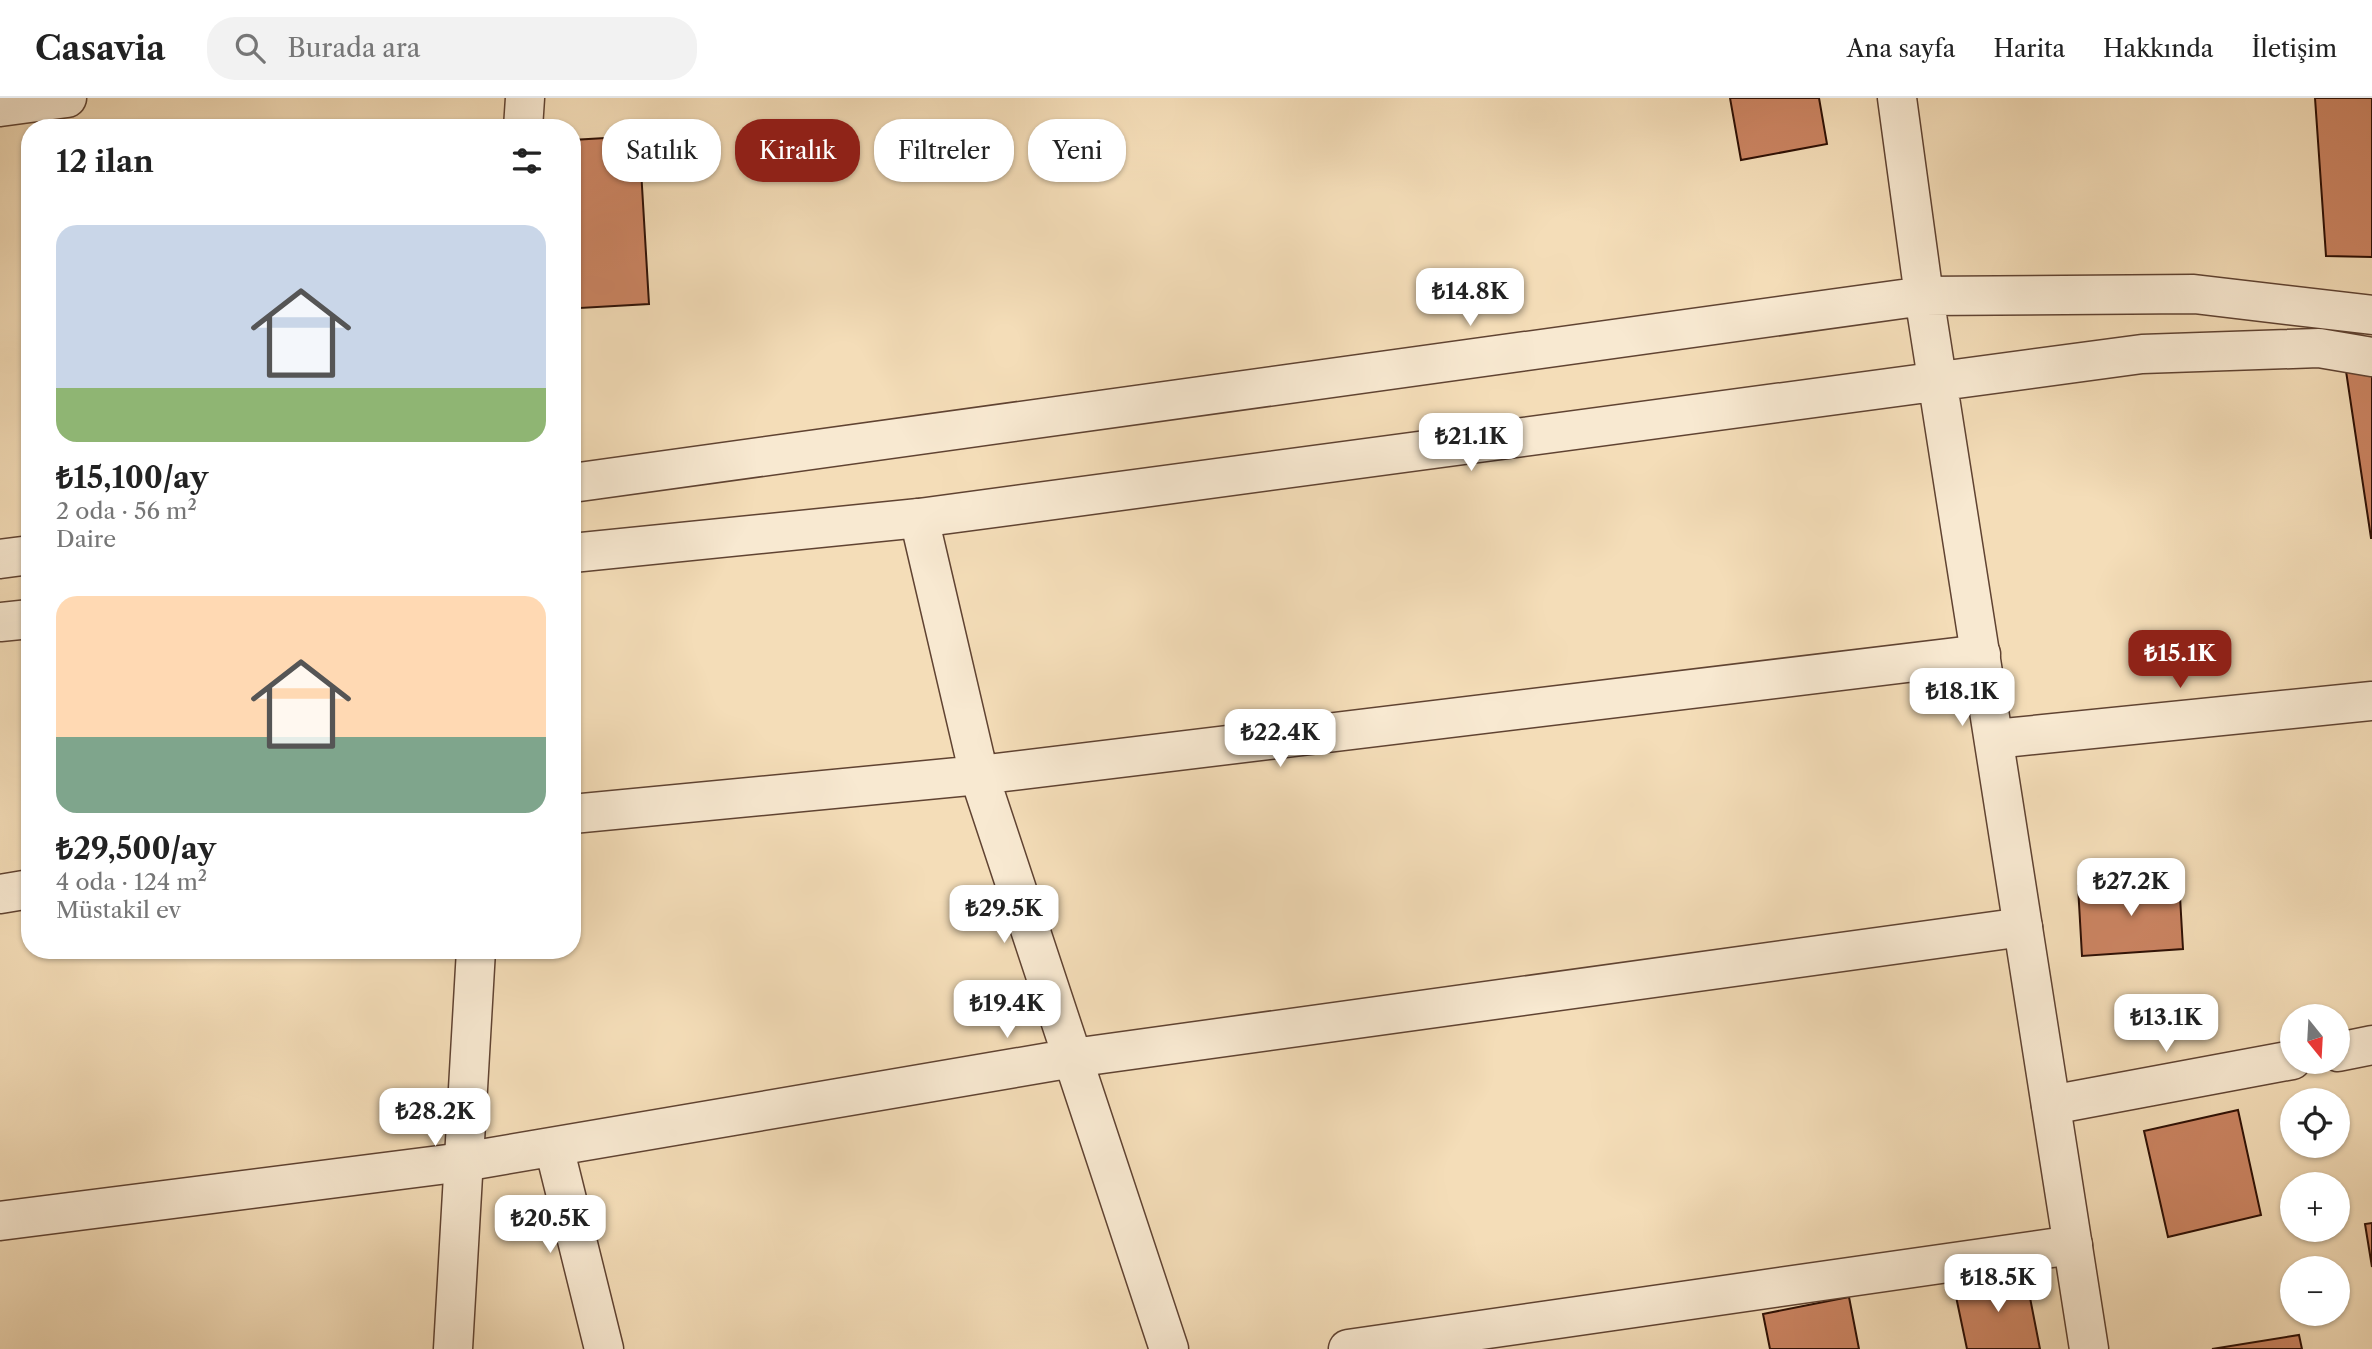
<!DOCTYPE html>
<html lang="tr">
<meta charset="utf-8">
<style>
:root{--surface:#fff;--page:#f2f2f2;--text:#222;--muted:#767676;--line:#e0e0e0;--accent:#8f2418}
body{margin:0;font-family:"Libre Caslon Text",serif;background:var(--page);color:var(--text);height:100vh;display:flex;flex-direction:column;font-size:26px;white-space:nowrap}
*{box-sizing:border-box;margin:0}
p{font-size:23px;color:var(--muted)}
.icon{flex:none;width:38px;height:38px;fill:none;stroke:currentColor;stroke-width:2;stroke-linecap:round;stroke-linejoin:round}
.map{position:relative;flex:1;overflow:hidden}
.drawer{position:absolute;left:21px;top:21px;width:560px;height:840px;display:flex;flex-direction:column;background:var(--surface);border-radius:28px;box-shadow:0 2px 5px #0004}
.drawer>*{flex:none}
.hud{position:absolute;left:602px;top:21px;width:665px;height:63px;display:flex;gap:14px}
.needle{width:46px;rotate:162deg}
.controls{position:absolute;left:2280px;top:906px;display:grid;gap:14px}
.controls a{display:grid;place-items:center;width:70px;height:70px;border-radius:50%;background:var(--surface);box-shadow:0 2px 5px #0004;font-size:35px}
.price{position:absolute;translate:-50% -60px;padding:0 16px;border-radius:14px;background:#fff;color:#222;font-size:23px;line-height:46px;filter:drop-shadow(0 2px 4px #0008)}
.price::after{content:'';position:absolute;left:50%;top:42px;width:21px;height:16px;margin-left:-10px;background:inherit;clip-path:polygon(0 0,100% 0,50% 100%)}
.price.on{background:var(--accent);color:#fff}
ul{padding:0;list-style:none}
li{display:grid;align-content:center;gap:14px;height:371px;padding:0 35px}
li span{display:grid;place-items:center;height:217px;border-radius:21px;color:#555}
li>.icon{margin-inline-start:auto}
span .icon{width:126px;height:126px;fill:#fffc;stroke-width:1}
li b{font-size:30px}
h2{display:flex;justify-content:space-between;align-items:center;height:84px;padding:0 35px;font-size:30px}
.pill{padding:0 24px;border-radius:28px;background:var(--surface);box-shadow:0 2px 5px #0004;font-size:24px;line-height:63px}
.pill.on{background:var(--accent);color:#fff}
header{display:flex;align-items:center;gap:42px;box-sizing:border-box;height:98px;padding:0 35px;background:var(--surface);border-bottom:2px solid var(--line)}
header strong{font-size:33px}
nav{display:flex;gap:38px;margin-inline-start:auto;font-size:24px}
.search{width:490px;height:63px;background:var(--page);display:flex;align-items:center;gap:18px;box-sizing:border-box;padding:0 24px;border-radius:28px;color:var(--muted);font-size:26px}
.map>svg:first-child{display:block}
</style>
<header>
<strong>Casavia</strong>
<div class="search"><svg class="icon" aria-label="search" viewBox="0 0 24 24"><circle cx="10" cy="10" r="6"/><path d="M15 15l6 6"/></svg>Burada ara</div>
<nav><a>Ana sayfa</a><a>Harita</a><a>Hakkında</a><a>İletişim</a></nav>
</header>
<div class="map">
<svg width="2372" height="1251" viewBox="0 0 2372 1251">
<rect width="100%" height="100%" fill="#f4ddb8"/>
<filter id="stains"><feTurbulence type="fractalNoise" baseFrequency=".00286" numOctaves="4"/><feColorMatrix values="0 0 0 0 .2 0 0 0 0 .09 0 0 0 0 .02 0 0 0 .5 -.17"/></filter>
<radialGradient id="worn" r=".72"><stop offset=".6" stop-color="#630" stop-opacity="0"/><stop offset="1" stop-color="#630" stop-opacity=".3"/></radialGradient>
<path fill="#cb8462" stroke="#2e1005" stroke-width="2" d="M1730 0H1819L1827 46 1741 62Z
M2315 0H2372V159L2326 158Z
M639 38 649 206 580 210 572 42Z
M2372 268V440H2371L2346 273Z
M2179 781 2183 851 2082 858 2078 788Z
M2238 1012 2261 1117 2168 1139 2144 1033Z
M2372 1125V1169L2365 1126Z
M2025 1174 2040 1251H1967L1954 1189Z
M1849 1199 1859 1251H1770L1763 1216Z
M2299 1237 2302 1251H2212Z"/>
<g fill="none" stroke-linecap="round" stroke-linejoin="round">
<g stroke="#604332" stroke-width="41">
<path id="minor" d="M0 9 67 0
M919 420 979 677 1169 1251
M1994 641 2372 603
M572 716 979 677 1981 556
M0 796 30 791
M2338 954 2372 947
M2051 1007 2292 962
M554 1049 604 1251
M0 1123 463 1064 1073 960 2023 829
M1348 1251 2073 1147"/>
</g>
<g stroke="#604332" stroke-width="41">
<path id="tertiary" d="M1897 0 1924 198 2089 1251
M523 30 525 0
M572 385 1924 198 2194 196 2372 217
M572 455 919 420 2142 256 2319 250 2372 259
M0 461 30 457
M0 524 30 521
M453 1251 476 852"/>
</g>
<use href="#minor" stroke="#f8e9d1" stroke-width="38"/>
<use href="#tertiary" stroke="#f8e9d1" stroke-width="38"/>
</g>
<rect width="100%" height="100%" filter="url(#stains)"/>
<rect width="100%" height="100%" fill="url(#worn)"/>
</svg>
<div class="controls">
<a><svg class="needle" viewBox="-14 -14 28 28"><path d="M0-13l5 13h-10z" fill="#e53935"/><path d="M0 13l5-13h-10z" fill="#767676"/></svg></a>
<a><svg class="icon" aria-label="locate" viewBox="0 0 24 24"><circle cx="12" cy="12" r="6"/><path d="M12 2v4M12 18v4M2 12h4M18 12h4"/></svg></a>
<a>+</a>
<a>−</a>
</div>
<b class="price" style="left:1470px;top:230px">₺14.8K</b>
<b class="price" style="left:1471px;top:375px">₺21.1K</b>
<b class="price on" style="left:2180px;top:592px">₺15.1K</b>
<b class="price" style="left:1962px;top:630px">₺18.1K</b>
<b class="price" style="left:1280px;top:671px">₺22.4K</b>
<b class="price" style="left:2131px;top:820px">₺27.2K</b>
<b class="price" style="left:1004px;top:847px">₺29.5K</b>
<b class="price" style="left:1007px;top:942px">₺19.4K</b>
<b class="price" style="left:2166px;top:956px">₺13.1K</b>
<b class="price" style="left:435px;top:1050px">₺28.2K</b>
<b class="price" style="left:550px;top:1157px">₺20.5K</b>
<b class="price" style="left:1998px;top:1216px">₺18.5K</b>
<div class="hud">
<a class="pill">Satılık</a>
<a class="pill on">Kiralık</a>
<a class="pill">Filtreler</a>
<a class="pill">Yeni</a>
</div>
<section class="drawer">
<h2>12 ilan<svg class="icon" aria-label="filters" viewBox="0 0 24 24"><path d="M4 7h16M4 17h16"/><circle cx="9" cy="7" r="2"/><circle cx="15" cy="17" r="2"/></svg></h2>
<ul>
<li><span style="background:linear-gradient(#c9d6e8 75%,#8fb573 0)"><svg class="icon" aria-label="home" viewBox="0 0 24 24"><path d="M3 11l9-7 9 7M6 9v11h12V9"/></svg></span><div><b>₺15,100/ay</b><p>2 oda · 56 m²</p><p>Daire</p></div></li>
<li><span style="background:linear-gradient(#ffd9b3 65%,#7fa58c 0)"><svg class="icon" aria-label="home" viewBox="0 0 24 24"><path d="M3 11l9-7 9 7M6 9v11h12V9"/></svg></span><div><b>₺29,500/ay</b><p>4 oda · 124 m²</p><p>Müstakil ev</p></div></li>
</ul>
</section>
</div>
